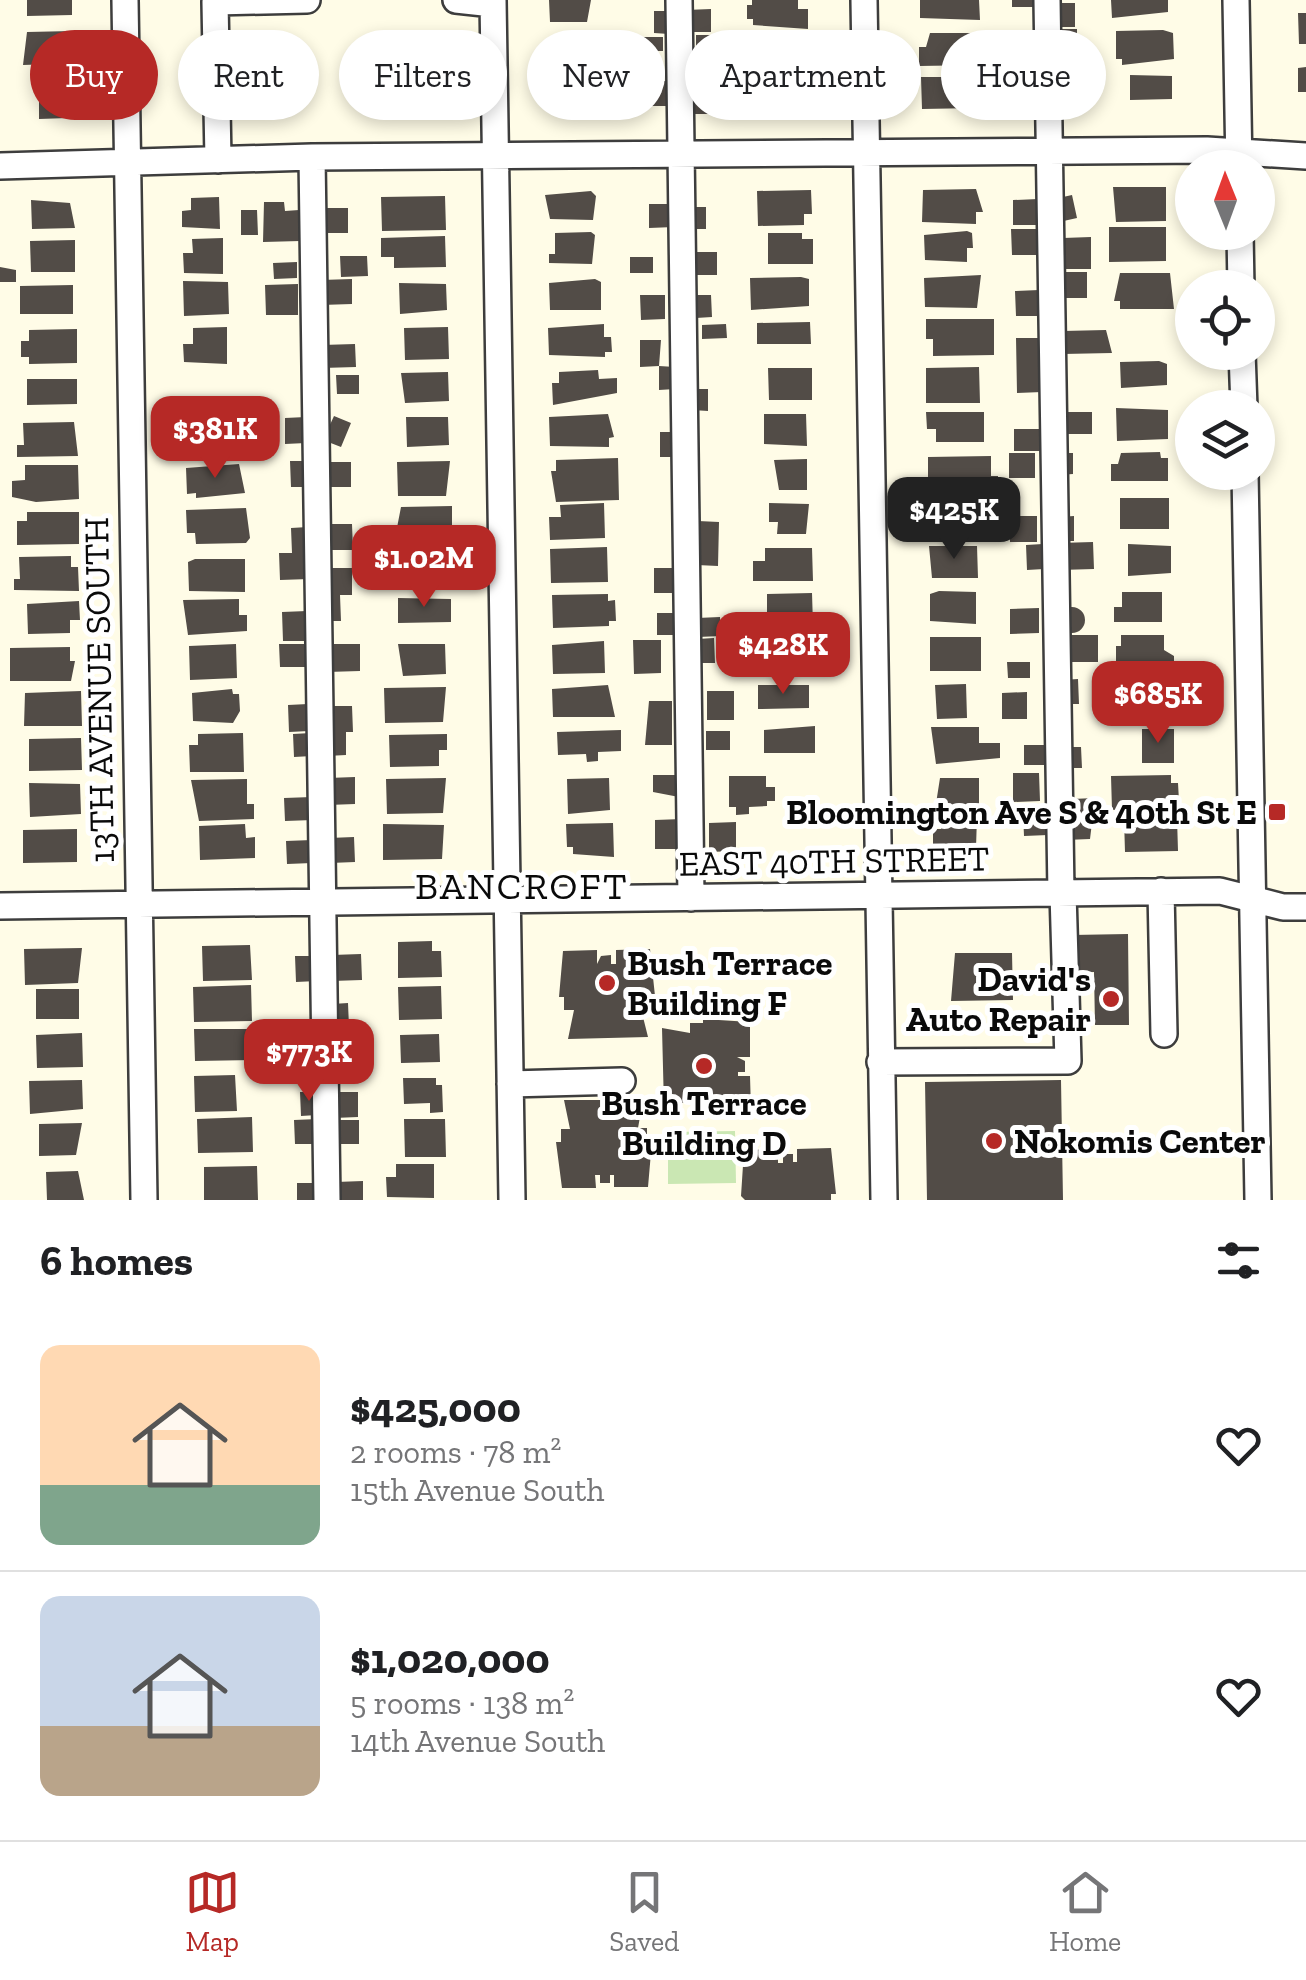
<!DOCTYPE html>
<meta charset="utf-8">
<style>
:root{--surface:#fff;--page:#f2f2f2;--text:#202124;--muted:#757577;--line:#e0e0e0;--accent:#b62926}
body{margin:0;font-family:"Zilla Slab",serif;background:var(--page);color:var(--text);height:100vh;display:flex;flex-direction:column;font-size:38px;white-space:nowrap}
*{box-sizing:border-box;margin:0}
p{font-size:32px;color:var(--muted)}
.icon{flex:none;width:55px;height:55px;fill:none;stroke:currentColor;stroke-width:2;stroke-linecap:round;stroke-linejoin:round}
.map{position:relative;height:1200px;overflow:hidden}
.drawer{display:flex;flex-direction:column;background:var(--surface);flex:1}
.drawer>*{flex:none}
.top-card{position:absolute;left:30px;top:30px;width:1248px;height:90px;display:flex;gap:20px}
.needle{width:65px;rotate:359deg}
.buttons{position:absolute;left:1175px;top:150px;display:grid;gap:20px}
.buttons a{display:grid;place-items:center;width:100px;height:100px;border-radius:50%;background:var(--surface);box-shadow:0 5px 15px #0003;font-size:50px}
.price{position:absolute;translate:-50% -85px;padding:0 22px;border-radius:20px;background:var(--accent);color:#fff;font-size:32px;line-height:65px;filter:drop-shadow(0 2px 5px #0008)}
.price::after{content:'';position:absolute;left:50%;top:60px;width:30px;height:22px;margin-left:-15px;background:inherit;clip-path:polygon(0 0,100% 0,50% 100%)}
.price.active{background:#222;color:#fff}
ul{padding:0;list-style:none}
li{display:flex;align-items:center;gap:30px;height:250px;padding:0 40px}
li+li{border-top:2px solid var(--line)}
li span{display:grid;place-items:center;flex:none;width:280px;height:200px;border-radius:20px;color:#555}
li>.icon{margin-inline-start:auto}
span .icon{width:120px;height:120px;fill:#fffc;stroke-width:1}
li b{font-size:42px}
h2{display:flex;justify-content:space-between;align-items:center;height:120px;padding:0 40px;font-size:42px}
.chip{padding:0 35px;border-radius:45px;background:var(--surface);box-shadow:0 5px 15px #0003;font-size:35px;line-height:90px}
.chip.active{background:var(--accent);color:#fff}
.tabs{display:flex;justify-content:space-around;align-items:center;height:140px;border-top:2px solid var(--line);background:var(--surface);font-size:28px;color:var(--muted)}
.tabs a{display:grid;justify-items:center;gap:5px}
.tabs .active{color:var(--accent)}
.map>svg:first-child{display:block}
</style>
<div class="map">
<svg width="1306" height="1200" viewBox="0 0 1306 1200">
<rect width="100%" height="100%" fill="#fffce7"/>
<path fill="#cae7b3" d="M735 1131 736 1183 668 1184V1132Z"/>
<path fill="#524c47" d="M27 0H72V15L27 16Z
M549 0H591L587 22H550Z
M752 0H798V9H808V29L753 25V19H747V5H752Z
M920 0H979L980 20 920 18Z
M1012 0H1034V7H1012Z
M1111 0H1168V12L1112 18Z
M1051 3H1075V27H1051Z
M711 9V32H687L686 10Z
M654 11H669V34L654 33Z
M1298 13H1306V44H1299Z
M1051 29H1077V53H1051Z
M1163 30 1173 33 1174 59 1122 65V59H1116V31Z
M73 31 74 71 51 72 52 64 23 65 27 32Z
M930 33H980V65L919 66V47H926Z
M807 34 808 64 759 65 753 39 759 35Z
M696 35H720V51H696Z
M640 37H663V51H639Z
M548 39H575V65H568V74L550 75 549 65H544Z
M1033 48 1034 72 1005 73 1004 49Z
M1306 67V92H1298V68Z
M1010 74 1034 75V98H1011Z
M1130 75 1172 76V99L1130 100Z
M1052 76 1072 77V102H1052Z
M755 77 756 101H735L734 78Z
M921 77H976V108L922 109Z
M39 78H65L68 87H78V112H68V118L39 119Z
M767 79H800V91H808L809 111H767Z
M648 81H670V106H648Z
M589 82V96H598V112L550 113 549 83Z
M690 84H722L721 114H690Z
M1113 187H1166V221L1116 222Z
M976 189 983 212H976V224L922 222 923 190Z
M811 190 812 214H804V225L758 226 757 191Z
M591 191 596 196 593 220 550 219 545 195Z
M1072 195 1077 218 1059 222 1054 199Z
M445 196 446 230 382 231 381 197Z
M219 197 220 229 182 227V211L191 210V198Z
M1038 199 1039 225H1013V200Z
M31 200 70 203 75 228 32 229Z
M264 202H284L285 211 299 210 300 241 263 242Z
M649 204H674V227L649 228Z
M690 207H706V229H690Z
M320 208H348V233H321Z
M241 210H257L258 235H241Z
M1109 227H1166V261L1109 262Z
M1011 229H1038V255H1012Z
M967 231 972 233 973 248H967V262L925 260 924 235Z
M591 232 595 235 592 264 549 263V254H555V233Z
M768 233H802V239H813V264H768Z
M445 236 446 267 394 268V257H381V238Z
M1091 237V269H1063V238Z
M223 238V274L184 273 183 253H193L192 239Z
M75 240V272H31L30 241Z
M691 252H717V275H691Z
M340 256H367L368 276 341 277Z
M630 257H653V273H630Z
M297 262V278L274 279 273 263Z
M0 267 16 270V282H0Z
M1063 272H1087V298H1062Z
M1120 273H1170L1174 309H1120V301H1114Z
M981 275 977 308 925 307 924 278Z
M801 277 809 279V306L751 310 750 278Z
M352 279V304L321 305V280Z
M595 279 601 282V310H550L549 283Z
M183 281 228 282 229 314 184 316Z
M399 283 446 284 447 310 400 314Z
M298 284V315H266L265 285Z
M73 285V314H20V286Z
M1039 290V316H1016L1015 291Z
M640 295H665V319L641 320Z
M695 295H711L712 317 696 318Z
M926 319H994V355L933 356V339H926Z
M810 322 811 344H757V323Z
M604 324V337H611L612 352H605V357L549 355 548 328Z
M726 324 727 338 702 339V325Z
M227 327V364L184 362 183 344H193V328Z
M448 327 449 359 405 360 404 328Z
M77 329V363L29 364V357H21V341H29V330Z
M1106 330 1112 353 1063 354V331Z
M1016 338H1041L1042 392 1017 393Z
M640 340H661L659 366 675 367V389L659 390V366L640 367Z
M355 344 356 367 322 368V345Z
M1159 361 1167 364V385L1121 388 1120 362Z
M979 367 980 403H926V368Z
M768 368H812V400H769Z
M598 370 599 379 617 378V393L553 405 552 383H559V372Z
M448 372 449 401 405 403 401 373Z
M336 375H359V394H337Z
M27 379H77V404L27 405Z
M692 389H708V411L692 410Z
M1116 408 1168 410V439L1117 441Z
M926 412H984V442H936V429H927Z
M1068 412H1092V434H1068Z
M608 414 614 437 609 438V447L550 446 549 417Z
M764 414H806L807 446 764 444Z
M241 416 242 455 184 457 183 418Z
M334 416 351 423 341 447 323 440Z
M306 417V443L285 444V418Z
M406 417H448L449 445 407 447Z
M74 422 78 456 17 457V445H24L23 423Z
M1014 429H1043V451H1014Z
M660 432H676V457H660Z
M1160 452 1161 458H1168V481H1111V464H1118L1121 453Z
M1009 453H1035V478H1009Z
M1058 453H1073V474L1058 475Z
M991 456V476H998V489H928V457Z
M618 458 619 500 556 502 551 471H556V460Z
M807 459V490H779L774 460Z
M290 461H307L308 487H291Z
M450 461 446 496H398L397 462Z
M323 462H351V487H324Z
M239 464 245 493 196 498V493L187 494 186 468Z
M25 465H78L79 499 36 502 12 497V481L25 480Z
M1120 498H1169V529H1120Z
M990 500V534L927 536 929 503Z
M604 503 605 538 550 540 549 517H561L560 505Z
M769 503 809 504 806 534H777L778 522H769Z
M452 506V538H395L401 507Z
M246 508 250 538 246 543 196 544 195 533H187L186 510Z
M27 512H79V544L17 545V521H27Z
M1010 516H1037V542H1010Z
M1074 516V541H1058L1059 517Z
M698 521 719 522 718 566 697 565Z
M325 524H352L353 550H325Z
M308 527 309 579 280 580 279 553H292L291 528Z
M1093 542 1094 569 1060 570 1059 543Z
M1043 544 1044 569 1027 570 1026 545Z
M1128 544 1171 546V573L1128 576Z
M929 546H977L978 578H932Z
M607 547 608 582 551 583 550 549Z
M765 548H812L813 581H753V561H765Z
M449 551 452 583 386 587 385 552Z
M71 556V567H78L79 591 14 590V579H20L19 557Z
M195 559H245V592L189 591 188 562Z
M322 568H352V595H340L341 621H326Z
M654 568H678L679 593H654Z
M939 591 976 592V624L930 621V594Z
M1122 592H1162V622H1114V607H1122Z
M812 593 813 625H767V594Z
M608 594V601L615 600 616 621H609V626L553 628 552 595Z
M398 598 451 599V622L398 623Z
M239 599V615H247V631L188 635 183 600Z
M79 601 80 620H70V633L28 634 27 604Z
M1059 620a13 13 0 1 1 26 0a13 13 0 1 1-26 0Z
M1039 608V633L1010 634V609Z
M307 611 308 641H283L282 612Z
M657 613H674V635H657Z
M720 617 721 636 698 637 697 618Z
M1070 635H1098V662H1070Z
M1121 635H1164V650L1174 656V674L1116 670V646H1121Z
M930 637H981V671H930Z
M714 638 715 663H698L697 639Z
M755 638H801V653H813V673L755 674Z
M633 640H661V673L634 674Z
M604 641 605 673 553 674 552 645Z
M236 644 237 678 190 680 189 646Z
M279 644H307L308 667H280Z
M326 644H360V671L327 672Z
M398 644H445L446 674 403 676Z
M70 647V661H75L71 681H10V648Z
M1007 662H1030V678H1008Z
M1078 679 1079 704H1063L1062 680Z
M1165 680 1174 683V710L1130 712V698H1125L1124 688H1130V681Z
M966 684 967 718 937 719 935 685Z
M608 685 615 717H553L552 689Z
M758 685H809V708L758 709Z
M446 687 443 722 385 723 384 688Z
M232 689 233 694H239L240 711 233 723 193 721 192 693Z
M81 691 82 726H24L25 693Z
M707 691H734V720H707Z
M1027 692V719H1002V693Z
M649 701H672V745H645Z
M308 704 309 731 289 732 288 705Z
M326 706H352L353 732H346V755L327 756Z
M815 726V753H764V730Z
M931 727H979V743H1000V758L936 764Z
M1142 729H1174V763H1142Z
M621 730V751L598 752V761L587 762 586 754 558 755 557 732Z
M706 731H730V750H706Z
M243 733 244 772H190L189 745H198V734Z
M311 733 312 756 294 757 293 734Z
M447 734V750H439V766L390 767 389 735Z
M81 738 82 770 29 771V739Z
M1024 745H1046L1047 765H1024Z
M1064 747H1081L1082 768H1064Z
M1013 773H1039L1040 801 1013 802Z
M653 775H679V797L653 792Z
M1171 775V783H1178L1179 801H1172V809L1112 810 1111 776Z
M729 776H766V787H775V801H767V806L749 807V814L736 815V807H729Z
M355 777V804L328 805V778Z
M446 778 443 813 387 814 386 779Z
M609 778 610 810 568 814 567 779Z
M940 778H979V810H935Z
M247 779V804H254V819L199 821 191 780Z
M29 783 80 784 81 814 30 817Z
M312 797 313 820 285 821 284 798Z
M1095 798 1090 839 1065 840V815H1073L1072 799Z
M1048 812V835L1024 836 1023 813Z
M941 816H977L976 848 933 847V829H941Z
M1177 818 1178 851 1125 852 1124 819Z
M682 819V849H655V820Z
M736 822V851L709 852V823Z
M613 823 614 857 573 854V847H567L566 824Z
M245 824 246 838 255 837V858L200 860 199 826Z
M383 824 444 825 442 859 383 860Z
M77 829V862L23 863V830Z
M354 837 355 862 330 863 329 838Z
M312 840V863L287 864 286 841Z
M1128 934 1129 1025H1095L1094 972 1072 973V935Z
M432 941V951H441L442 977 398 978V942Z
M250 945 252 980 203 981 202 946Z
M82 948 78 983 25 985 24 949Z
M650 949 655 996H650L651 1009H641L648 1037 568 1039 574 1010H564V997H559L563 951 597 950V964L601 956 611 955V964H616V950Z
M955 953H1012L1013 1000 951 1001Z
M361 954 362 980 332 981V955Z
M295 956H316L317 981 296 982Z
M251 985 252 1021 194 1022 193 987Z
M441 986 442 1019 399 1020 398 987Z
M36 989H79V1019H36Z
M348 1003 349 1027H333L332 1004Z
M703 1019 750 1022V1057H737L745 1061V1072H738V1076H750L751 1110 705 1115V1110L692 1111 691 1101 664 1107 662 1028 690 1033V1023H703Z
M194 1029H253L254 1060 195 1061Z
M333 1029H353V1053L334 1054Z
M82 1033 83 1067 37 1068 36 1035Z
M439 1034 440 1062 401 1063 400 1035Z
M235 1075 237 1111 195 1112 194 1076Z
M403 1078H436V1085H442L443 1112 430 1113V1103L404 1104Z
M82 1080 83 1109 30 1114 29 1081Z
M1061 1080 1063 1200H927L925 1082Z
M300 1092H317V1115L301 1116Z
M334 1092H358V1117L334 1118Z
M564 1100H643L638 1128H647V1141H652L648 1187H614V1175H610V1183H600V1175H595L596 1188H562L556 1142H561V1129H570Z
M252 1117 253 1152 198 1153 197 1119Z
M318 1119V1144H295L294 1120Z
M404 1119H445L446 1157H405Z
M334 1120H359V1144H335Z
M82 1123 76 1155 39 1156V1124Z
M831 1148 836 1194H831V1200H745L741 1196 744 1150 778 1149V1163H783V1154H793V1162H797V1149Z
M396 1164H434V1198L387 1197 386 1177H396Z
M257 1166 258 1200H204V1167Z
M78 1171 84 1200H47L46 1172Z
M363 1181V1200H337L336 1182Z
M297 1183H317L318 1200H297Z"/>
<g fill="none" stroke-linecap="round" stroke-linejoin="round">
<g stroke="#3d3d3d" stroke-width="30">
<path id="minor" d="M125 0 144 1200
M456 0 493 4
M493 0 512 1200
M679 0 691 898
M864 0 884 1200
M1047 0 1061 893
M1236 0 1239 168
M312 157 327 1200
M218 160 215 2 307 0
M0 166 312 157 1207 150 1306 156
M1240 232 1241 288
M1242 352 1244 408
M1245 472 1258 1200
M1161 891 1164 1034
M0 906 1220 891 1283 907H1306
M880 1062 1068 1061 1063 893
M510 1084 622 1081"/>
</g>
<use href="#minor" stroke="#fff" stroke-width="25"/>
</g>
<g fill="#b62926" stroke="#fff" stroke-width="4">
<rect x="1267" y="802" width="20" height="20" rx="5"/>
<circle cx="607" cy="983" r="10"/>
<circle cx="1111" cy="999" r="10"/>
<circle cx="704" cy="1066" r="10"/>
<circle cx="994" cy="1141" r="10"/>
</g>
<g text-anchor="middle" stroke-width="10" stroke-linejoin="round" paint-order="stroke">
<g font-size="35" fill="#0a0a0a" stroke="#fff">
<text transform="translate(99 690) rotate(-91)" y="12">13TH AVENUE SOUTH</text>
<text transform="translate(834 861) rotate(-1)" y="12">EAST 40TH STREET</text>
</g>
<g font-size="35" font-weight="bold" fill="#0a0a0a" stroke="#fff" text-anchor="end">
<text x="1257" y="824">Bloomington Ave S &amp; 40th St E</text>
<text x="627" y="975" text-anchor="start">Bush Terrace<tspan x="627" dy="40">Building F</tspan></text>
<text x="1091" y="991">David's<tspan x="1091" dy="40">Auto Repair</tspan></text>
<text x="704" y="1115" text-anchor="middle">Bush Terrace<tspan x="704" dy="40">Building D</tspan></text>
<text x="1014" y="1153" text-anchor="start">Nokomis Center</text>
</g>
<g font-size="38" letter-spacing="2.5" fill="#0a0a0a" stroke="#fff">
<text x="522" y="899">BANCROFT</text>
</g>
</g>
</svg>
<div class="buttons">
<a><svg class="needle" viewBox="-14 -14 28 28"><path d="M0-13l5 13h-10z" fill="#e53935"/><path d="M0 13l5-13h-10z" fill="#757577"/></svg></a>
<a><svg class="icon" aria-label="locate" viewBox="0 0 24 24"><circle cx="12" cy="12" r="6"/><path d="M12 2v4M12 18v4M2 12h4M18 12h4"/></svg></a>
<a><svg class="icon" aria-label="layers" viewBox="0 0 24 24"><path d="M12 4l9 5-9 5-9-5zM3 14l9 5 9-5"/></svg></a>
</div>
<b class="price" style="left:215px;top:481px">$381K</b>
<b class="price active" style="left:954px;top:562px">$425K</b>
<b class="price" style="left:424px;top:610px">$1.02M</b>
<b class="price" style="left:783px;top:697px">$428K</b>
<b class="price" style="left:1158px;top:746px">$685K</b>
<b class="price" style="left:309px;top:1104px">$773K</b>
<div class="top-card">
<a class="chip active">Buy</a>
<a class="chip">Rent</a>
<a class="chip">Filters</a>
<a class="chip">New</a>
<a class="chip">Apartment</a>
<a class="chip">House</a>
</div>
</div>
<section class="drawer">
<h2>6 homes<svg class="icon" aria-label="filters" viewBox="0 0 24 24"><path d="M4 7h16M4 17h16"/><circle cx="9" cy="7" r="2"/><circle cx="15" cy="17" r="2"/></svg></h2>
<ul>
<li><span style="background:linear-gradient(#ffd9b3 70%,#7fa58c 0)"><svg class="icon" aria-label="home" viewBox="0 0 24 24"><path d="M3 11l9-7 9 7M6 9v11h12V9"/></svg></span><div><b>$425,000</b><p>2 rooms · 78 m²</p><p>15th Avenue South</p></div><svg class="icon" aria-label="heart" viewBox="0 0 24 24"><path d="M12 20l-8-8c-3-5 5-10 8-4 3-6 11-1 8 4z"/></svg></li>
<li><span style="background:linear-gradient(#c9d6e8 65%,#b9a48a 0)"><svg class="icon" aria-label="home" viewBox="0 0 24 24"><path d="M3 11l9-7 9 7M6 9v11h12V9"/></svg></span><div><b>$1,020,000</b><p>5 rooms · 138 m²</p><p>14th Avenue South</p></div><svg class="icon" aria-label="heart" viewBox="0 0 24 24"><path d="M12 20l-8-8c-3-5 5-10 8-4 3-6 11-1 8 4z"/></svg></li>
</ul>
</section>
<nav class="tabs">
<a class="active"><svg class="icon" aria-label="map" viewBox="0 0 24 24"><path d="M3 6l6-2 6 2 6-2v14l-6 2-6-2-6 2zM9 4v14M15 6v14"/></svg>Map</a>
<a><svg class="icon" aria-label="saved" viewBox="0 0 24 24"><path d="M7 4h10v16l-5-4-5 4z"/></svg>Saved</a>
<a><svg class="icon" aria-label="home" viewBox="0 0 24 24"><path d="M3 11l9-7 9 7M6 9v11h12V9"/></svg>Home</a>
</nav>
